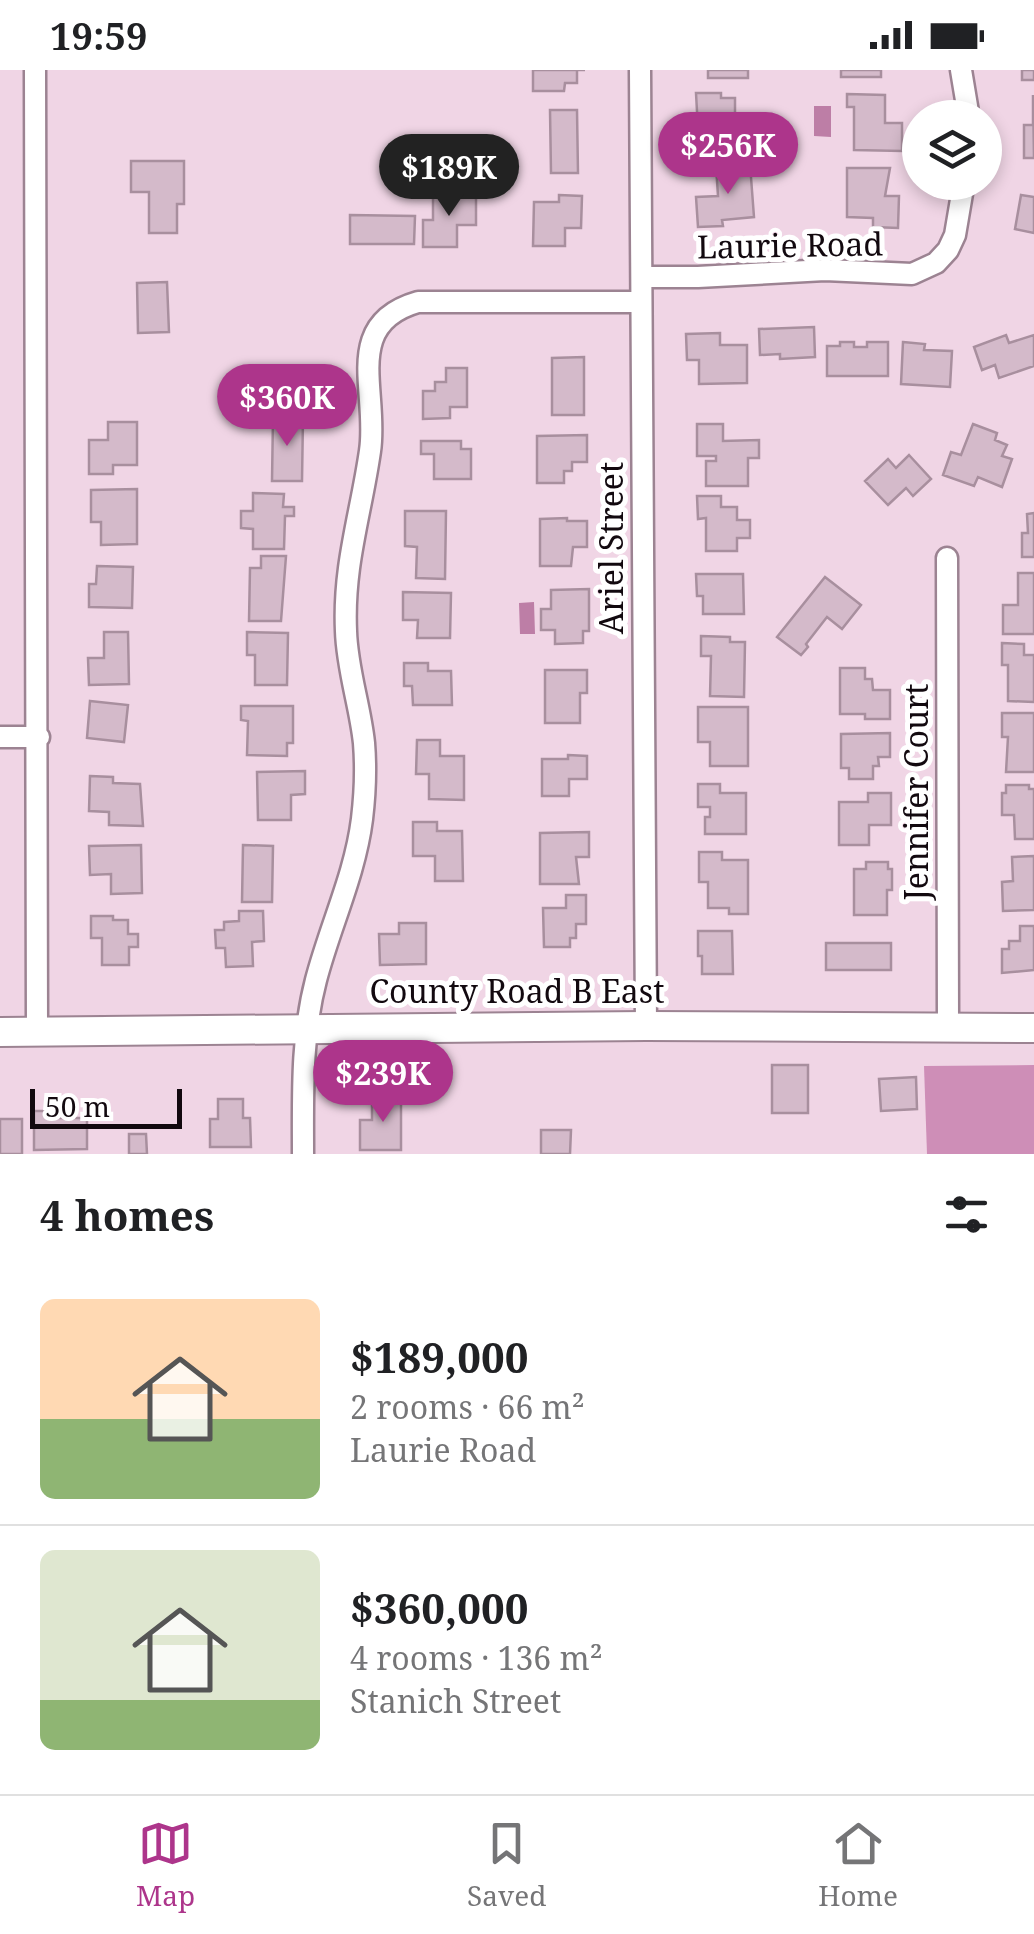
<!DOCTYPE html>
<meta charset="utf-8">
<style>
:root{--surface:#fff;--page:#f2f2f2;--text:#202124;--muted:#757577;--line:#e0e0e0;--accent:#ad358b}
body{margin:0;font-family:"Noto Serif",serif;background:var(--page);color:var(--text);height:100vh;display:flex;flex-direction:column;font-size:38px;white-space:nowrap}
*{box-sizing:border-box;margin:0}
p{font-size:32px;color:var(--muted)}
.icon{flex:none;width:55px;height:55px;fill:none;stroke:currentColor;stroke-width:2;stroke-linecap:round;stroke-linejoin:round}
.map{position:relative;height:1084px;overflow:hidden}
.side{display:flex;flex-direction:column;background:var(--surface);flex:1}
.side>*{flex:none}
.buttons{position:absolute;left:902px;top:30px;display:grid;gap:20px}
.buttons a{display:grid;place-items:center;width:100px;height:100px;border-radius:50%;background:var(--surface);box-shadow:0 5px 15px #0003;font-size:50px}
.scale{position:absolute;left:30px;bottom:25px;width:152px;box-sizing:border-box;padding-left:10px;border:5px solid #12090f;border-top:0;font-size:28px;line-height:35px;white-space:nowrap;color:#12090f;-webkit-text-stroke:8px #fff;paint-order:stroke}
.price{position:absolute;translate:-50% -85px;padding:0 22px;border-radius:35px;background:var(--accent);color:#fff;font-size:32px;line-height:65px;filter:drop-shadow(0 2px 5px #0008)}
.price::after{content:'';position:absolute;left:50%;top:60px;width:30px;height:22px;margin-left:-15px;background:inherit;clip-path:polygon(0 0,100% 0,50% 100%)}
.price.active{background:#222;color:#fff}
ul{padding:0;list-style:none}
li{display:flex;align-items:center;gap:30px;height:250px;padding:0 40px}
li+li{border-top:2px solid var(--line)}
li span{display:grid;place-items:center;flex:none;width:280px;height:200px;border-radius:15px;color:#555}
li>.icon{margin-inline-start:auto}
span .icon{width:120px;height:120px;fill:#fffc;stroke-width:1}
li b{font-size:42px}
h2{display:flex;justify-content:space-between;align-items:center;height:120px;padding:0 40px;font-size:42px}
.status{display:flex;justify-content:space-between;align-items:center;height:70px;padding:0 50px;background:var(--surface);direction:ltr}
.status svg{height:28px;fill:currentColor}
.tabs{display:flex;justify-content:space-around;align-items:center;height:140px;border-top:2px solid var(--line);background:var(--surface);font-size:28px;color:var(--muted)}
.tabs a{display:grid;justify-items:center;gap:5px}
.tabs .active{color:var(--accent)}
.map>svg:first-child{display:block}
</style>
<div class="status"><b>19:59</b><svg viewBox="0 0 49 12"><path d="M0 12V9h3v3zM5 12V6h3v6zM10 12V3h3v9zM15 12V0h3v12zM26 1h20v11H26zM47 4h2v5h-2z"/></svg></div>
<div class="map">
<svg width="1034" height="1084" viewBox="0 0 1034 1084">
<rect width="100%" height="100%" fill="#f0d5e5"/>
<path fill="#ce8eb7" d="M1034 995V1084H927L924 996Z"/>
<path fill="#bd7ea6" d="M814 36H831V67L814 66Z
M534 532 535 564H520L519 533Z"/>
<path fill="#d4baca" stroke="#a88f9e" stroke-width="2.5" d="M533 0H585H577V13H565L564 21H533Z
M708 0H748V8H708Z
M841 0H881V7H841Z
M1022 0H1034V10H1022Z
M696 23H721V28H735V78H699Z
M847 24 885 25V53H902V81L854 80V37H847Z
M1033 25 1034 88H1024V55H1033Z
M550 40H577L578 103H551Z
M131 91H184V134H177V163H149V122H131Z
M750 94 754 147 722 150 723 156 698 157 696 127 718 126 716 96Z
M847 98H890L885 126H899L898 158 873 157V148L847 147Z
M433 124H476V155H457V177H423V150H433Z
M559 125 582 126 581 158H565V176H533L534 132H559Z
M1021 125 1034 127V163L1015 159Z
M350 145 415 146 414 174H350Z
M167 212 169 262 138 263 137 213Z
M814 257 815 287 780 289V284L760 285 759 259Z
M720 263V275H747V313L699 314V290H687L686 264Z
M1006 265 1009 273 1034 265V296L999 308 995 295 982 300 974 277Z
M840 272H854V277H867V272H888V306H827V276H840Z
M903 272 925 274 924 280 952 281 950 317 901 314Z
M584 287V345H552V288Z
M446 298H467V337H450V348L423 349V321H435V312H446Z
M273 347 303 348 302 411H272Z
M108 352H137V395H113V404H89V370H108Z
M697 354H723V371L759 370V388H748V416H706V391H716V386H697Z
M973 354 997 363 995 370 1007 375 1002 386 1012 389 1002 417 978 407 974 416 943 405 951 382 961 385Z
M587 365V392H572V401H564V413H537V366Z
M421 371H461V379H471V409H434V384H421Z
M909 385 931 409 913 426 906 418 888 435 865 411 888 389 896 398Z
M137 419V474L101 475V452H91V420Z
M253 423 284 424 283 437H294V446H285L284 479H253V459L241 458V441H253Z
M697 426H721V437H737V450H750V468H737V481H706V448L698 449Z
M405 441H446L445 509 416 508 417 477 405 476Z
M1034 443V487H1022V463H1028L1027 444Z
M567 448V451H587V477H573L571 496H540V449Z
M261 486H286L281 551H249L250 498H261Z
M97 496 133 497 132 538 89 537V514H96Z
M1018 503H1034V564H1003V535H1018Z
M696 504H743L744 544H703V526H697Z
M825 507 861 535 842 559 827 547 806 574 808 577 801 585 777 567Z
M589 519V561H583V573L555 574V560H541V539H551V520Z
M403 522 451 523 450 568H417L418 550H403Z
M104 562H128L129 614 89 615 88 588H104Z
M247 562 288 563 287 615H255V585H247Z
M701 566 730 567V572H745L744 627 710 626 711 586H701Z
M1002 573 1024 574V585H1034V632L1008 631V595H1002Z
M404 593H428V601H451L452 635H413L412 616H404Z
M840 598H865V609H872L873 620H890V649H865V644H840Z
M545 600H587V623H580V653H545Z
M90 631 128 635 124 672 87 668Z
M241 636H293V673H287V686L247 685 248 651 241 650Z
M698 637H748V696H710V672H698Z
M1002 643H1034V702H1006L1008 667H1002Z
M890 663V687H878L879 696H873V709H849V698H841V664Z
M417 670H440V686H464V730L429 729V704H416Z
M568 685 587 686V709H569V726H542V689H568Z
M305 701V724L291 725V750H258L257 702Z
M90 706 113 707V713L140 714 143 756 109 755V742L89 741Z
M698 714H720V723H746V764H705V747H710V737H698Z
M1006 715H1029V719H1034V769H1015L1014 745H1002V723H1006Z
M868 723H891V755H869V775H839V732H868Z
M413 752H437V761H462L463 811H435V786H413Z
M589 762V787H576L579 814H540V763Z
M141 775 142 823 111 824V804L90 805 89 776Z
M243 775 273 776 272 832H242Z
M699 782H722V790H748V844H729V838H708V812H699Z
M1034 786V840L1003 841 1002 812 1013 811 1012 787Z
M866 792H888V799H892V820H887V845H854V799H866Z
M566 825H586V854H576V868H570V877H544L543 838H566Z
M239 841H263L264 871 252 872 253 896 226 897 225 878H216L215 860H224V852L239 851Z
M91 846H113V850H128V864H138V877H129V895H102V868H91Z
M399 853H426V894L380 895 379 864H399Z
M1020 856H1034V900L1002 903V879H1009V871H1020Z
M698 861H732L733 904H702V886H698Z
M826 873H891V900H826Z
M772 995H808V1043H772Z
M916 1007 917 1039 881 1041 879 1009Z
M372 1025H401V1080H360V1050H372Z
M218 1029H243V1048H250L251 1077H210V1049H218Z
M34 1041H58V1048H87V1079L34 1080Z
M0 1049H22V1084H0Z
M541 1060H571L570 1084H541Z
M129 1064H146L147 1084H129Z"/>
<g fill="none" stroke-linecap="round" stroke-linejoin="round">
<g stroke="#9c8392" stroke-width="25">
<path id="street" d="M35 0 37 962
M640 0 646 956
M961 0 969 48
M642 207H698L825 200 912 204 936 193 948 180 955 165 964 112
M947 488 948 957
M0 667H39
M303 1084C303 1026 301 967 316 910 330 856 355 805 362 749 365 724 366 698 364 673 360 635 347 599 346 561 343 495 361 444 370 381 379 322 341 254 418 232H641"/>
</g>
<g stroke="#9c8392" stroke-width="32">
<path id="secondary" d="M0 962 646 956 1034 958"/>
</g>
<use href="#street" stroke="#fff" stroke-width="20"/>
<use href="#secondary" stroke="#fff" stroke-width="28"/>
</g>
<g text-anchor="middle" stroke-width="10" stroke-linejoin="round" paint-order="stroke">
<g font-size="32" fill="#12090f" stroke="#fff">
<text transform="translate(790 176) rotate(-1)" y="11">Laurie Road</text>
<text transform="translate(612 478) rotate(-90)" y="11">Ariel Street</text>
<text transform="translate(917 722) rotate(-90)" y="11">Jennifer Court</text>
<text x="517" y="933">County Road B East</text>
</g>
</g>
</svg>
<div class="buttons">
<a><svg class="icon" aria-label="layers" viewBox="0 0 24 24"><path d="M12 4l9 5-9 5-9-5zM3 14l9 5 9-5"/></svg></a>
</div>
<div class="scale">50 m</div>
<b class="price" style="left:728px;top:127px">$256K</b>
<b class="price active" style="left:449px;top:149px">$189K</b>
<b class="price" style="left:287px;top:379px">$360K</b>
<b class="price" style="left:383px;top:1055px">$239K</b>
</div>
<section class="side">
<h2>4 homes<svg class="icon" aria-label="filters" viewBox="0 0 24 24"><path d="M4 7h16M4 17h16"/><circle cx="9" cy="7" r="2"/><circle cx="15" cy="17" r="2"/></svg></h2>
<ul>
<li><span style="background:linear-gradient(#ffd9b3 60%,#8fb573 0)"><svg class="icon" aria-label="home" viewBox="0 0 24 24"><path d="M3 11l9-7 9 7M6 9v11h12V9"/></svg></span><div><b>$189,000</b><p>2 rooms · 66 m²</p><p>Laurie Road</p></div></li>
<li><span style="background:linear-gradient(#dfe7d0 75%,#8fb573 0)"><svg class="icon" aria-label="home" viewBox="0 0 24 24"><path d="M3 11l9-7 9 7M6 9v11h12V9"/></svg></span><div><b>$360,000</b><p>4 rooms · 136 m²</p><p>Stanich Street</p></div></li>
</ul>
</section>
<nav class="tabs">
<a class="active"><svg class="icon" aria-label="map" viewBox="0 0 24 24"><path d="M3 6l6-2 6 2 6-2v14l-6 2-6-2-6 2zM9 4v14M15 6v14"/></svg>Map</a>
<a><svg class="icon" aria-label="saved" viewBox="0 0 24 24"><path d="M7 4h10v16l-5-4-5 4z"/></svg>Saved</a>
<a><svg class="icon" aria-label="home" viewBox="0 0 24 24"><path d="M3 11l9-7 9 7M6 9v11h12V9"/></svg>Home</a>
</nav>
